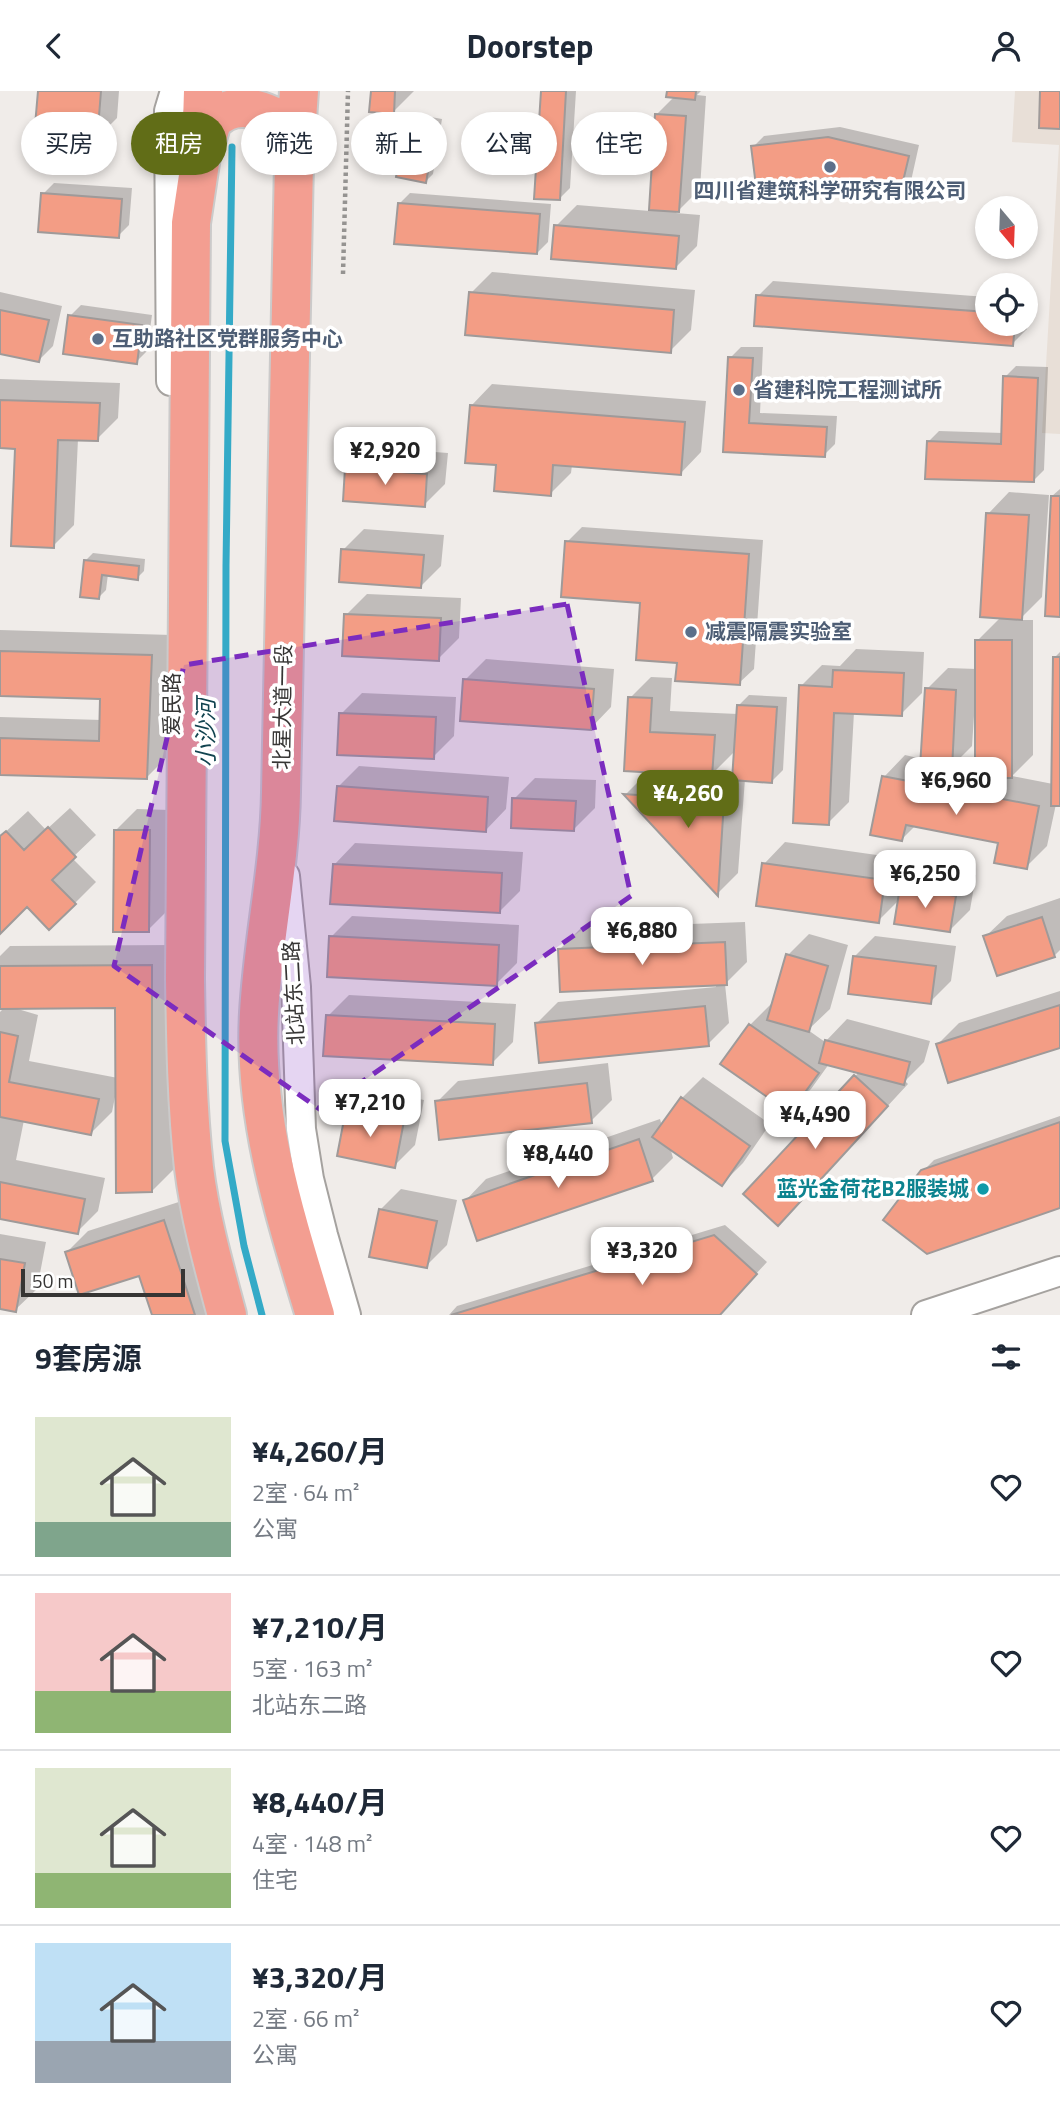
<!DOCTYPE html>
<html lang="zh">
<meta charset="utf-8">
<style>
:root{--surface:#fff;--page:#f2f2f3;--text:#1f2937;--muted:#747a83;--line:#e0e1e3;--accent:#616d17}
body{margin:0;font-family:"Titillium Web","Noto Sans SC",sans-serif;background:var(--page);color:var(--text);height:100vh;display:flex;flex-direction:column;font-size:26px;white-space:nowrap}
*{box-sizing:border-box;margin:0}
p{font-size:23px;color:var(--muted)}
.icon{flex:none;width:38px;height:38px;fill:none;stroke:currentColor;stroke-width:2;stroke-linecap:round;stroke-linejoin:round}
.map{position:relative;height:1224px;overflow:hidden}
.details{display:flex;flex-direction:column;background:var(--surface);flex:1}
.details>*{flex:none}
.guide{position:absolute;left:21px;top:21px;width:700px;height:63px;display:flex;gap:14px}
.needle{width:46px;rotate:161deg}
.tools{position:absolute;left:975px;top:105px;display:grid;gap:14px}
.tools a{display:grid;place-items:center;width:63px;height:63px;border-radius:50%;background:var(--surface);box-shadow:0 4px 10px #0003;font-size:35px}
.scale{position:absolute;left:21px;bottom:18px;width:164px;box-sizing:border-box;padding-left:7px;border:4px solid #363534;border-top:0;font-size:19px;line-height:24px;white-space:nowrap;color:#363534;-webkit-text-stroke:5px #fff;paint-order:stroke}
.price{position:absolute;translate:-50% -60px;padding:0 16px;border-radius:14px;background:#fff;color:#222;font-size:23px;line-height:46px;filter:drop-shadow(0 2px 4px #0008)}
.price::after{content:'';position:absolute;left:50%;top:42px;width:21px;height:16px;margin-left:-10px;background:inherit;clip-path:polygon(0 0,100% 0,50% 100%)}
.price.active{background:var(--accent);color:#fff}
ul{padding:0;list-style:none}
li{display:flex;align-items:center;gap:21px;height:175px;padding:0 35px}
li+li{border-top:2px solid var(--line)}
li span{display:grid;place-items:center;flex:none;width:196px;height:140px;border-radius:0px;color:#555}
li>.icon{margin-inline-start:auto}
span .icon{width:84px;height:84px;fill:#fffc;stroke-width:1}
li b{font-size:30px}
h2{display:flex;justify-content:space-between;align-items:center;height:84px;padding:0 35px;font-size:30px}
.pill{padding:0 24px;border-radius:32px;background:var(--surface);box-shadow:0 4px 10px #0003;font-size:24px;line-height:63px}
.pill.active{background:var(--accent);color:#fff}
header{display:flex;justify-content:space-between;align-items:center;height:91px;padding:0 35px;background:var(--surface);font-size:32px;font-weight:700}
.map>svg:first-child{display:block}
</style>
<header><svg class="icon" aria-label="back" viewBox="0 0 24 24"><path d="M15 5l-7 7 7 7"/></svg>Doorstep<svg class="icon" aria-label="person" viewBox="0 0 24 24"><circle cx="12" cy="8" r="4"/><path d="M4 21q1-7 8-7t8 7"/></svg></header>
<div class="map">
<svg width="1060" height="1224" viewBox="0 0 1060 1224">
<rect width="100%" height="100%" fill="#f0ece9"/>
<path fill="#e8dfd7" d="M1015 0H1060V343L1042 342 1059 54 1012 51Z"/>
<path fill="#0003" fill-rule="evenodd" d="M40 0H119L117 27 96 48Z
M372 0H414L393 21Z
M542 0H576L570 97 559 108Z
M669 0H701L697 4 706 5 700 98 676 122 700 124 697 155 676 176 556 135 577 114 650 120 656 24 675 5Z
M414 23 442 28 433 83 426 90 407 30Z
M840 36 919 54 911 90 900 101 753 56 764 45Z
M54 92 132 97 129 134 118 145 43 103Z
M410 102 551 113 548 151 537 162 399 113Z
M492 181 695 199 691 239 670 260 471 202Z
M773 190 987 206V233H1026V209H1029L1027 238 1012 253 758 205Z
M0 201 62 215 53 255 39 269 0 261Z
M81 214 152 224 147 260 136 271 70 225Z
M741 256H763L760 322 837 325 835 353 824 364 725 360 730 267Z
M1016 275 1048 276 1044 379 1033 390 928 351 939 340 1003 342 1005 286Z
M0 288 120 292 118 327 97 348H78L74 434 53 455 17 356H0Z
M492 293 706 310 701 361 680 383 572 374 571 382 550 403 498 372 471 315Z
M368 356 448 362 445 393 424 414 347 377Z
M1060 398V524L1052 405Z
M1009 401 1049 404 1042 506 1019 529H1033V664L1012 685 1053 693 1054 567 1060 561V713H1056L1047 755 1026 776 1000 751 916 734 902 748 884 686 905 664 922 668 927 598 948 577 977 578V550L1001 526 988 423ZM974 625H977V678L953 674 972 655Z
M582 436 763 449 754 578 739 592 679 571 642 510 567 451Z
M364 438 444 444 441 475 420 496 343 459Z
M93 462 145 468 144 480 137 487 108 483 106 499 99 506 86 469Z
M367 503 461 507 459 547 438 568 346 524Z
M0 539 172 544 168 665 147 686 0 682V626L102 629V607L0 604Z
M856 558 924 561 922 602 901 623 854 621 849 711 828 732 801 595 822 574 840 575Z
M486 568 614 578 611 616 590 638 465 589Z
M651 586 672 587 670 620 738 623V615L749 604 787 606 783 679 772 690 745 688 738 782 718 802 626 703 649 680 648 683 734 689 736 659 712 683 626 679 630 607Z
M362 602 456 606 454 645 433 666 341 623Z
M359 675 509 686 506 718 485 740 338 696Z
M535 687 596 689 595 717 574 738 514 708Z
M70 717 96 744 72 767 96 791 75 812 27 814 0 840V746L28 720 46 739Z
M137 718 170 719 169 818 148 839 116 739Z
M785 751 905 768 901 798 923 776 976 784 970 819 949 840 900 808 878 830 764 773Z
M355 752 523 761 520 800 499 821 334 774Z
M1060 807V859L1054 865 985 846 1007 825Z
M352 825 519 834 517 872 496 893 331 846Z
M745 831 747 871 725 893 729 932 708 953 537 932 558 911 716 896V893L560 858 581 837Z
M809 843 848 854 830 918 808 939 825 951 847 928 930 950 924 971 905 990 908 993 799 1111 746 1103 860 980 829 973 811 998 790 1019 750 934 771 913 773 915 788 864Z
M875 845 956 855 951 890 930 911 854 866Z
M172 854 173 1079 152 1100 116 1001 112 1021 91 1042 24 1029 16 1069 105 1087 98 1120 77 1141 0 1126V921L4 917H0V865L10 855ZM11 916H117L118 987 29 970 38 924Z
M1060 900V955L938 953 959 932Z
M349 904 516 913 513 951 492 972 328 925Z
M608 972 612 1009 591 1030 437 1011 458 990Z
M703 986 770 1033 743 1072 722 1093 670 1056 673 1067 652 1088 465 1110 486 1088 660 1028 662 1035 682 1007Z
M369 998 424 1009 415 1054 394 1075 348 1019Z
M1060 1025V1115L922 1081 934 1069Z
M401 1098 457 1109 447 1154 426 1175 380 1119Z
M185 1109 223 1224H153L140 1182 67 1161 88 1140Z
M725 1134 767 1171 718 1224H449L457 1215Z
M0 1143 46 1151 37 1198 15 1219 0 1216Z"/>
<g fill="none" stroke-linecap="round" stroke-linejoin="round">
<path stroke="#34aac7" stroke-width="7" d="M232 56 226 475 225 1050 244 1155 262 1224"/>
</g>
<path fill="#f39d85" stroke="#9f9a99" stroke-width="2" d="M38 0H101L97 50 34 46Z
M371 0H395L394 23 369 21Z
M541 0H566L560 109 534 108Z
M667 0H696L695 9 666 6Z
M1040 0H1060V38L1039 37Z
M655 23 686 25 679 121 649 119Z
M406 29 436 34 426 92 396 86Z
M828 46 909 65 900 103 830 87 756 95 751 55Z
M41 102 122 108 119 147 38 141Z
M398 112 540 123 537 163 394 153Z
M554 134 679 145 676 178 551 168Z
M469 201 674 219 671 262 465 244Z
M756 204 987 221V233H1015L1013 255 754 235Z
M0 219 49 229 39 271 0 263Z
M68 224 142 234 137 273 63 263Z
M728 266 753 267 749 332 827 336 825 366 723 361Z
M1003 285 1038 287 1034 391 925 388 927 350 1001 353Z
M0 309 100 312 98 350 58 349 54 457 11 455 15 358 0 357Z
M470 314 685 331 681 384 553 374 551 405 494 400 496 374 465 372Z
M345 377 427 383 425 416 343 410Z
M1051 405H1060V526L1045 525Z
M986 422 1029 424 1022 529 980 526Z
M565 450 749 463 740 594 675 590 677 572 636 569 640 512 561 506Z
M341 458 424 464 421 497 339 491Z
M84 469 139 475 138 489 102 484 99 508 80 506Z
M344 523 441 527 439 570 342 565Z
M975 549H1012V687H975Z
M0 560 152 564 147 688 0 684V647L99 650 100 608 0 605Z
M1053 566H1060V715H1051Z
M833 579 904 582 902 625 834 622 829 734 793 732 799 594 832 596Z
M463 588 594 598 591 639 460 630Z
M925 597 956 599 952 678 920 676Z
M628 606 652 607 650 641 715 644 712 685 624 680Z
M737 614 777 616 772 692 732 689Z
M339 622 436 626 434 668 337 664Z
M882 685 1039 715 1027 778 994 772 998 752 906 734 902 750 870 744Z
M337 695 488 706 486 741 334 730Z
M623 703 724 710 718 805Z
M512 707 576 710 574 740 511 737Z
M48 736 76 766 52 789 76 813 49 839 27 816 0 843V745L6 740 24 759Z
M114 739H150L149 841H113Z
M762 772 885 789 879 832 756 815Z
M333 773 502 782 500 822 330 813Z
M900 796 956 805 950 841 894 833Z
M1042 826 1055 866 997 885 983 845Z
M329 845 499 854 497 895 327 886Z
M725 851 727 894 560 901 558 858Z
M786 863 828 875 809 941 767 929Z
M853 865 936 875 931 913 848 903Z
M152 874V1101L116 1102 115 917 0 918V875Z
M1060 914V957L948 992 936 953Z
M705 915 709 955 539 972 535 932Z
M326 924 495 933 493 974 323 965Z
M749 933 819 982 790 1022 720 973Z
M0 941 18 945 9 991 99 1008 91 1044 0 1026Z
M825 949 910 971 904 994 819 972Z
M854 984 888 1015 778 1135 743 1103Z
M587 992 592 1032 439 1049 435 1010Z
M681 1006 750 1055 722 1095 652 1046Z
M346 1018 404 1030 395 1077 337 1065Z
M1060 1031V1117L927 1163 883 1129 921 1079Z
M639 1048 653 1090 477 1150 463 1109Z
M0 1091 85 1108 78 1143 0 1128Z
M379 1118 437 1130 427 1177 369 1166Z
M164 1129 195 1224H152L139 1185 79 1204 65 1161Z
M714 1144 757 1183 720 1224H451Z
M0 1168 25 1172 16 1221 0 1218Z"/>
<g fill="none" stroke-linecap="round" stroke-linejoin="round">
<g stroke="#a5a29f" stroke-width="32">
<path id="minor" d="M171 290 169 20 175 0
M285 785 296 896 301 1038 309 1088 323 1144 346 1224
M926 1224 1060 1180"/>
</g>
<g stroke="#cbcaca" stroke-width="42">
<path id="highway" d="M203 0 201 65 191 132 185 888C186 951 187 1014 194 1077 200 1126 214 1176 227 1224
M299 0 294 71C290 281 286 491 281 701 280 775 263 848 259 922 253 1026 285 1125 315 1224
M203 60 213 28C218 26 222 22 227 20 246 12 277 22 288 39 293 48 294 56 294 66"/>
</g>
<path stroke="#959391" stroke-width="4.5" stroke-dasharray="3.5 3.5" stroke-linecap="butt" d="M343 183 348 0"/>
<use href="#minor" stroke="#fff" stroke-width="28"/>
<use href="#highway" stroke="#f39e91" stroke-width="38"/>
</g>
<path fill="#7b2cbf" fill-opacity="0.2" stroke="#7b2cbf" stroke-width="5" stroke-dasharray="14 9" stroke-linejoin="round" d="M567 513 631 805 321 1019 114 875 184 574Z"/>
<g fill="#5c6f8a" stroke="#fff" stroke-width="2.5">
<circle cx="830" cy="76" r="7"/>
<circle cx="98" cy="248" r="7"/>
<circle cx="739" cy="299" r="7"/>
<circle cx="691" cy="541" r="7"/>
</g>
<circle fill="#0f9aa8" stroke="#fff" stroke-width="2.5" cx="983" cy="1098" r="7"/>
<g text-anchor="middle" stroke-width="7" stroke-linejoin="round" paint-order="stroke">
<g font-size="21" font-weight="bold" fill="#4e5e75" stroke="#fff" text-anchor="start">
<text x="830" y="107" text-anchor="middle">四川省建筑科学研究有限公司</text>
<text x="112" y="255">互助路社区党群服务中心</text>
<text x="753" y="306">省建科院工程测试所</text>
<text x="705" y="548">减震隔震实验室</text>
</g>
<g font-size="21" fill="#363534" stroke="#fff">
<text transform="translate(172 613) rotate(-90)" y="7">爱民路</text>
<text transform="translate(283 616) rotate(-89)" y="7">北星大道一段</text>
<text transform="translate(294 902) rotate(-93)" y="7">北站东二路</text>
</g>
<g font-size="21" font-weight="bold" fill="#0d838f" stroke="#fff" text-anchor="end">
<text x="969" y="1105">蓝光金荷花B2服装城</text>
</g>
<g font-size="23" font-style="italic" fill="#11434f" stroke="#fff">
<text transform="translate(206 642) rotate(-90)" y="8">小沙河</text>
</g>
</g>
</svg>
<div class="tools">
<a><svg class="needle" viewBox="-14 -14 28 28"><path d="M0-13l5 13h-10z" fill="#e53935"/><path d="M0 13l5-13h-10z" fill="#747a83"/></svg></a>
<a><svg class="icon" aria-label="locate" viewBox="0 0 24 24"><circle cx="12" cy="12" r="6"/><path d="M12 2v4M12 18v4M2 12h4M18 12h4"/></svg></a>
</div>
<div class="scale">50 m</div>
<b class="price" style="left:385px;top:396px">¥2,920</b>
<b class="price" style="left:956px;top:726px">¥6,960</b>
<b class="price active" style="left:688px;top:739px">¥4,260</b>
<b class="price" style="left:925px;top:819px">¥6,250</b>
<b class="price" style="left:642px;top:876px">¥6,880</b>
<b class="price" style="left:370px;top:1048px">¥7,210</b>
<b class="price" style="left:815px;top:1060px">¥4,490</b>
<b class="price" style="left:558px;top:1099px">¥8,440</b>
<b class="price" style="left:642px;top:1196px">¥3,320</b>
<div class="guide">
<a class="pill">买房</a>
<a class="pill active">租房</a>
<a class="pill">筛选</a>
<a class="pill">新上</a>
<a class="pill">公寓</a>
<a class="pill">住宅</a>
</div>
</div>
<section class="details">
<h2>9套房源<svg class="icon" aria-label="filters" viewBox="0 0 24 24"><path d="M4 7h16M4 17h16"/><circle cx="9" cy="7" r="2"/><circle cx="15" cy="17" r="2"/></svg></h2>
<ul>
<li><span style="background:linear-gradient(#dfe7d0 75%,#7fa58c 0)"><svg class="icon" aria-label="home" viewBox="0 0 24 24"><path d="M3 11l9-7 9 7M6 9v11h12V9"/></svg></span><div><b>¥4,260/月</b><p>2室 · 64 m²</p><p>公寓</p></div><svg class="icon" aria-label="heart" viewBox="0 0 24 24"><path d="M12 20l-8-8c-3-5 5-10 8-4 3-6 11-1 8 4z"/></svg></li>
<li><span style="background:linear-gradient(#f6c9c9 70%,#8fb573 0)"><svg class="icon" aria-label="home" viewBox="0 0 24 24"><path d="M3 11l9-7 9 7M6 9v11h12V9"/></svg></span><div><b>¥7,210/月</b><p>5室 · 163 m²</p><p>北站东二路</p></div><svg class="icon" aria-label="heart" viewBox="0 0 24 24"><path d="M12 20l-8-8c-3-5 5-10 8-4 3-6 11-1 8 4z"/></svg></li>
<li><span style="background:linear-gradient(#dfe7d0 75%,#8fb573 0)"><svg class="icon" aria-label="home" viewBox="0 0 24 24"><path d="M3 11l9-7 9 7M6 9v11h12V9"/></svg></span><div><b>¥8,440/月</b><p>4室 · 148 m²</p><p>住宅</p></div><svg class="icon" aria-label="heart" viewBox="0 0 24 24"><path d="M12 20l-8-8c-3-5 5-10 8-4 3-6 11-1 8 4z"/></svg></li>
<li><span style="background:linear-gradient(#bfe0f5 70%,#9aa5b1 0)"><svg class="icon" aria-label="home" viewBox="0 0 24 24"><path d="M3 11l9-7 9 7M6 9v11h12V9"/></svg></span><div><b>¥3,320/月</b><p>2室 · 66 m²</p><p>公寓</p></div><svg class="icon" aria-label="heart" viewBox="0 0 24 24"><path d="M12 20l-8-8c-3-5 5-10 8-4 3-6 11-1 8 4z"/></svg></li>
</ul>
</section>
